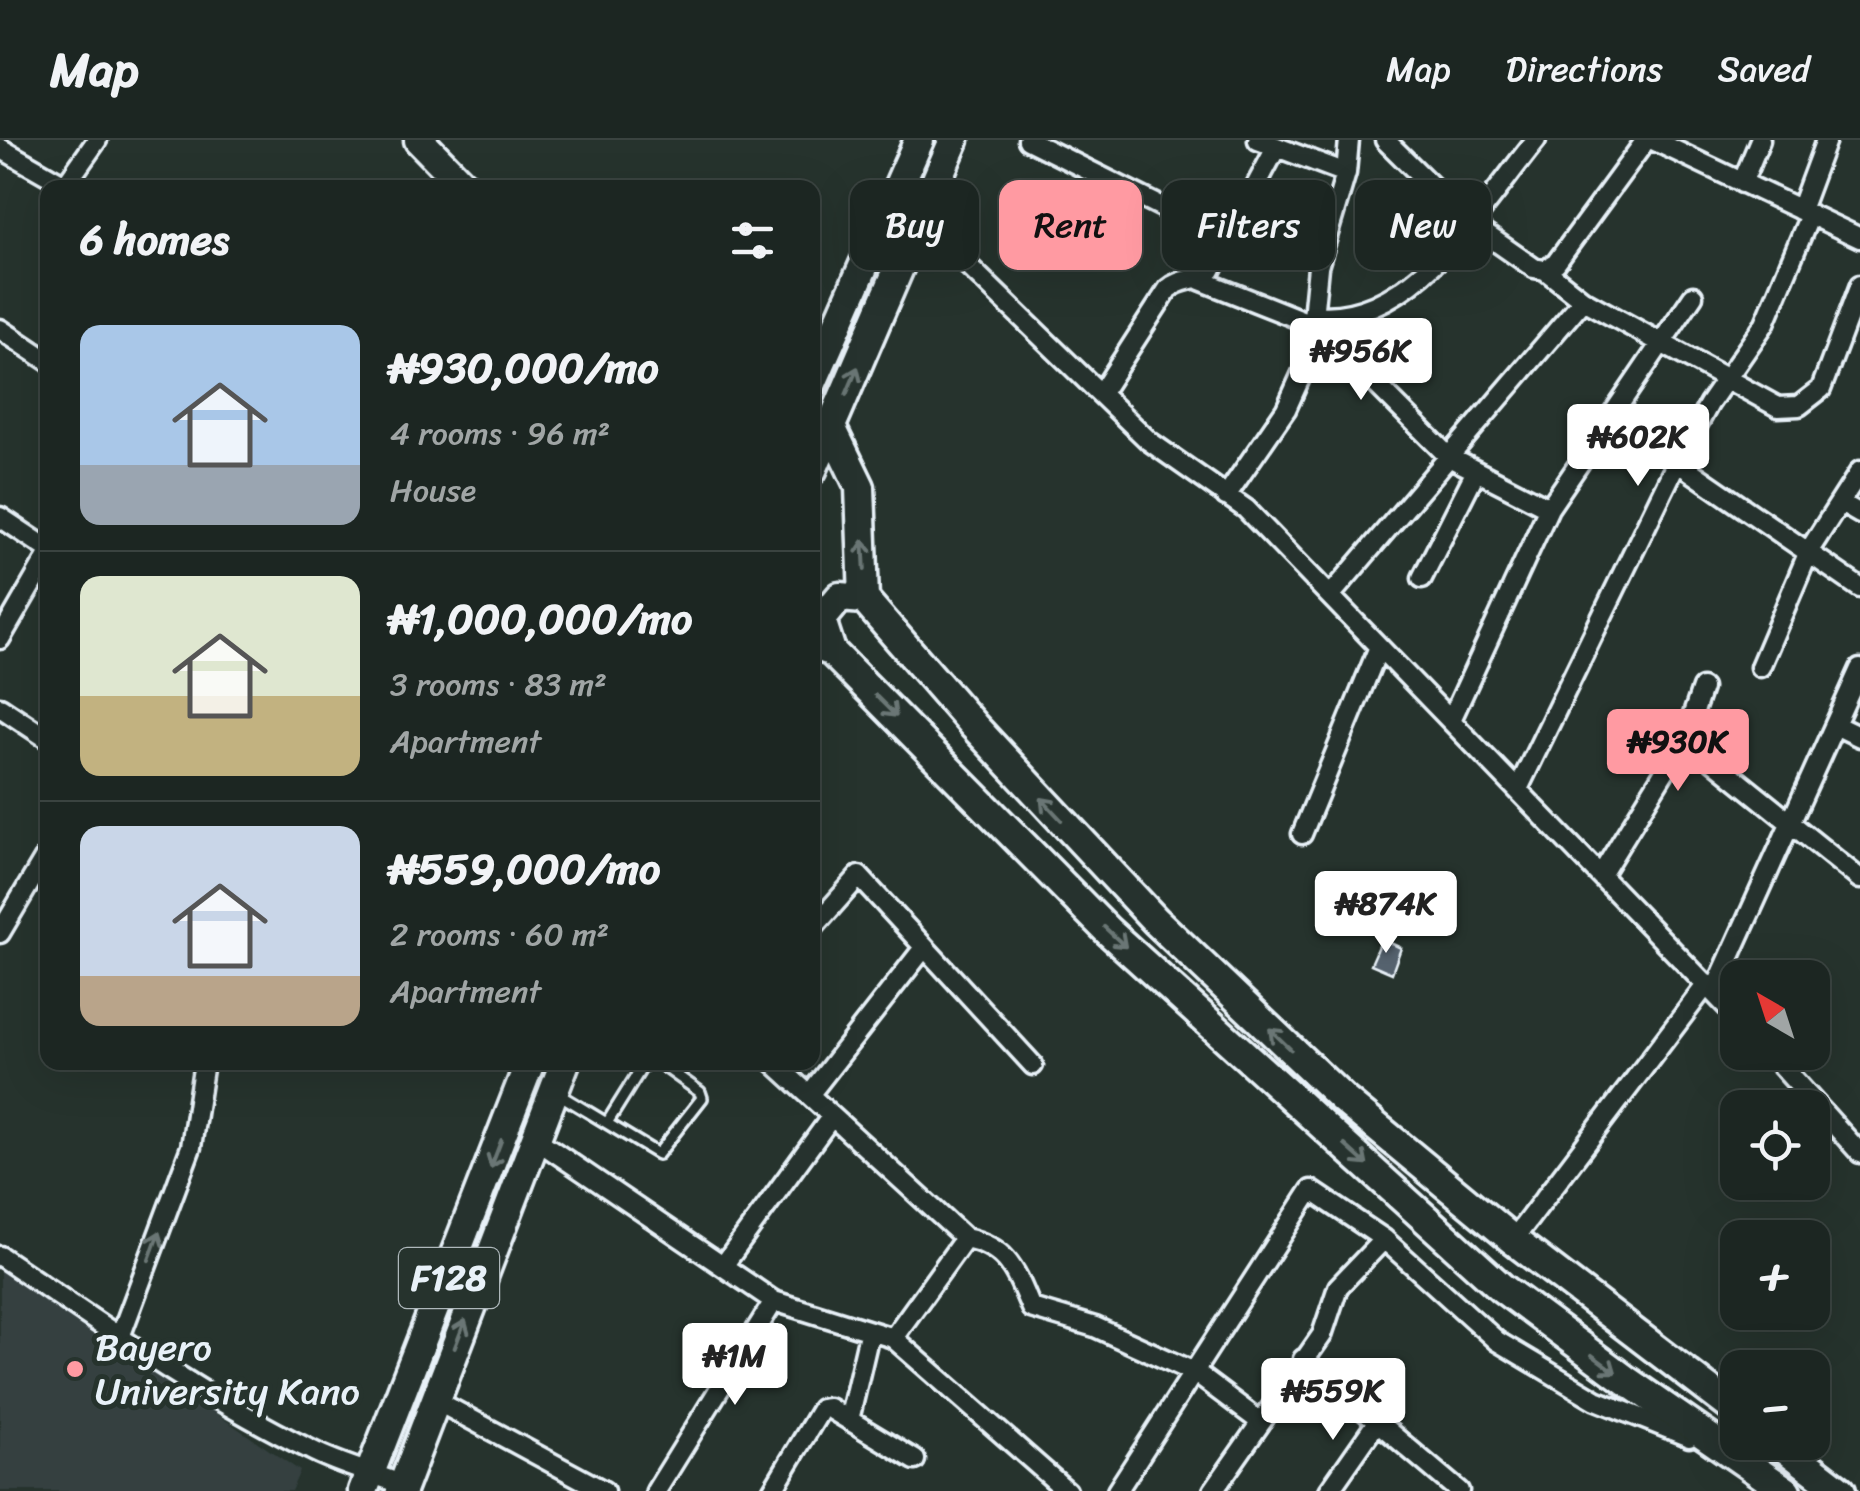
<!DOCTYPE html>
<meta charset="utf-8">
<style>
:root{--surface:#1c2622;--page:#29322f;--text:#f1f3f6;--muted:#a0a5a5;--line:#3a4340;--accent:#ff9aa2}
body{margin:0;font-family:Sriracha,sans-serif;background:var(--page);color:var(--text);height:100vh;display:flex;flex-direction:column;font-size:38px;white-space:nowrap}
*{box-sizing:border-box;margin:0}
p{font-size:32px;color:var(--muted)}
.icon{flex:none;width:55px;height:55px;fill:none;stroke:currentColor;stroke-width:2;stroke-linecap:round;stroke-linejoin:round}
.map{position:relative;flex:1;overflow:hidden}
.drawer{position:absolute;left:40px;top:40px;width:780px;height:890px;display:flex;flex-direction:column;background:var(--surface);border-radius:20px;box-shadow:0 10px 40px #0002,0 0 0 2px var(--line)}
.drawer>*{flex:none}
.hud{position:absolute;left:850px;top:40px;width:860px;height:90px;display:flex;gap:20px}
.needle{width:65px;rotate:321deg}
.controls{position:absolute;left:1720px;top:820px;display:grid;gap:20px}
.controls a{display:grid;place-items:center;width:110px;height:110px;border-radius:20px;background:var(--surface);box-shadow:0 10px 40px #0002,0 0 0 2px var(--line);font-size:50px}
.price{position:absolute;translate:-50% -85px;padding:0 22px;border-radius:10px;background:#fff;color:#222;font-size:32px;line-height:65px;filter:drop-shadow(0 2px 5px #0008)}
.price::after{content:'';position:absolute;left:50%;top:60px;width:30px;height:22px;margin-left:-15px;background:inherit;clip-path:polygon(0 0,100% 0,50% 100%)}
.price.active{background:var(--accent);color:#111}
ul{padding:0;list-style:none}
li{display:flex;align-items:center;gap:30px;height:250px;padding:0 40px}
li+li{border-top:2px solid var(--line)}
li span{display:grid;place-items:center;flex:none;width:280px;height:200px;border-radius:20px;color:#555}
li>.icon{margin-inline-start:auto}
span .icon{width:120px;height:120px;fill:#fffc;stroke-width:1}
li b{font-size:42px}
h2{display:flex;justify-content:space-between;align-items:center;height:120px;padding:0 40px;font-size:42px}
.tag{padding:0 35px;border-radius:20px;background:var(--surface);box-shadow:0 10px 40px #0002,0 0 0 2px var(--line);font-size:35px;line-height:90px}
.tag.active{background:var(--accent);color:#111}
header{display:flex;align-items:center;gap:60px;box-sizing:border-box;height:140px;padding:0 50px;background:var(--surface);border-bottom:2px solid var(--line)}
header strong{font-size:48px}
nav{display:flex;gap:55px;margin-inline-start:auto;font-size:35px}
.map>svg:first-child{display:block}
</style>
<header>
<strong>Map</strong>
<nav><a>Map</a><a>Directions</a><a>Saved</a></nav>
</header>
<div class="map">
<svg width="1860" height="1351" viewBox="0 0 1860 1351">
<rect width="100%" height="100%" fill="#26332d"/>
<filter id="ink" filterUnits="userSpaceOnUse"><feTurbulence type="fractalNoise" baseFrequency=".01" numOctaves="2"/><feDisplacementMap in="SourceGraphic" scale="20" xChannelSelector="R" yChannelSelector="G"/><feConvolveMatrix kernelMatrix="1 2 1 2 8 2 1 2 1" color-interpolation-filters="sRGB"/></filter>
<g filter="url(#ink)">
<path fill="#344140" d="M0 1126 300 1331 291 1351H0Z"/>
<path fill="#54626e" stroke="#e8f1f8" stroke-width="2.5" d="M1382 799 1401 808 1392 833 1371 824Z"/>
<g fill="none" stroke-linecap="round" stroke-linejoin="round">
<g stroke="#e8f1f8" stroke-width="16">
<path id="service" d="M555 952 658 1014 702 958 700 952 658 922
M607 983 645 922"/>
</g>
<g stroke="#e8f1f8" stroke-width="25">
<path id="minor" d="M1028 0 1226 99
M1258 0 1346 33
M1385 0 1468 82 1534 128 1545 130 1556 123 1646 0
M1653 0 1860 98
M0 8 70 48
M1742 43 1760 0
M66 44 97 0
M1800 70 1826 0
M920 79 1149 301 1246 369 1738 878
M1545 130 1583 160 1778 267 1799 266 1821 249 1860 145
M1200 140 1314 185
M1355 174 1353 202 1362 230 1449 317 1549 368
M1314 175C1412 186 1481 67 1536 0
M0 189 48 221
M1101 253 1168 149C1182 137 1197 142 1211 130L1276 8
M1677 322 1860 448
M1226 356 1286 269 1309 218 1318 127 1346 33 1349 0
M1841 363 1860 374
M0 377 48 409
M1422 438 1476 331
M1330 456 1583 160
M0 499 48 416
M1760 527 1810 409 1860 331
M0 567 48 599
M1451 580 1549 368 1693 156
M1835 585 1860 597
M1685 598 1860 739
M1518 649 1677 322 1709 264 1765 183 1810 75
M1302 694 1379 507
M1601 735 1685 598 1702 548
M812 789 859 736 1033 925
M0 793 48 712
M1714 852 1860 529
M1769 912 1860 1013
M773 922 965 1098C1008 1107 1015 1130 1031 1168L1095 1187 1194 1232 1258 1280
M809 955 923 809
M534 998 774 1161 893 1198 1067 1351
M1513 1100 1707 844
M0 1116C101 1184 201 1257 311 1310 340 1325 373 1333 403 1345
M723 1126 832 976
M120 1197 191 1007 204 922
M893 1198 965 1098
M1303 1219 1459 1351
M435 1260 604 1351
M849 1280 869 1194
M656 1351 774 1161
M772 1351 821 1269 829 1268 915 1320
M1117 1351 1311 1050 1384 1099 1497 1201 1596 1260 1689 1297
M1213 1351 1322 1195 1338 1147 1384 1099
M1329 1351 1377 1282"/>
</g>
<g stroke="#e8f1f8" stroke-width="35">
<path id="primary" d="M419 0 466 48
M812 243 919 0
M832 289 860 347 864 459 974 586 1156 781 1344 960 1513 1100 1738 1272
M812 330 954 0
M812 505 831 511 1108 791 1502 1148 1627 1241 1786 1351
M831 511 821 480 840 457 864 459
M1777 1302 1841 1351
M363 1351 530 922
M401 1351 565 922"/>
</g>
<use href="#service" stroke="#26332d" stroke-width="9"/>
<use href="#minor" stroke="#26332d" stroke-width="18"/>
<use href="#primary" stroke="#26332d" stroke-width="28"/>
</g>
<defs><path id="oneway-shaft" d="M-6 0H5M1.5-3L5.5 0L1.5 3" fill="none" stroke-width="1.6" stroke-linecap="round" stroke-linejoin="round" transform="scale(2.5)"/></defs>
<g stroke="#6a7674">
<use href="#oneway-shaft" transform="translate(852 241) rotate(-67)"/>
<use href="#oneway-shaft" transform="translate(864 415) rotate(-93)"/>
<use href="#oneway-shaft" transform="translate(886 566) rotate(45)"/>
<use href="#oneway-shaft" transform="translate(1051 669) rotate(-133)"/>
<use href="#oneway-shaft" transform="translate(1115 797) rotate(43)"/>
<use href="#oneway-shaft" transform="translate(1280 899) rotate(-136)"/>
<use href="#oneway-shaft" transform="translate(496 1014) rotate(111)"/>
<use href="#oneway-shaft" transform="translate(1356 1015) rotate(42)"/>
<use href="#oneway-shaft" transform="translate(154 1106) rotate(-70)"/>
<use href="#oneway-shaft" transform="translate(460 1194) rotate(-69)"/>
<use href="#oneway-shaft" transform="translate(1604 1224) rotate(37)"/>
</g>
</g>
<circle fill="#ff9aa2" stroke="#26332d" stroke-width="4" cx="75" cy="1229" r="10"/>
<g text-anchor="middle" stroke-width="10" stroke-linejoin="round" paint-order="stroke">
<rect fill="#26332d" stroke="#aeb8bb" stroke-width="2.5" x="399" y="1108" width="100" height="60" rx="8"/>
<g font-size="35" font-weight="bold" fill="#e8f1f8">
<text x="449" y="1150">F128</text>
</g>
<g font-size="38" fill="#e8f1f8" stroke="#26332d" text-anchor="start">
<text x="95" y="1220">Bayero<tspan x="95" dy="44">University Kano</tspan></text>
</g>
</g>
</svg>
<div class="controls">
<a><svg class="needle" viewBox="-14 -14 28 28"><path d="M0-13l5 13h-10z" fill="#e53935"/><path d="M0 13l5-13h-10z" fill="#a0a5a5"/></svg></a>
<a><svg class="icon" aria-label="locate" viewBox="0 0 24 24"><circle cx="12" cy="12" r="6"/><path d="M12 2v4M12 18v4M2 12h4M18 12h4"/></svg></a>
<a>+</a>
<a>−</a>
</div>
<b class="price" style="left:1361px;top:263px">₦956K</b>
<b class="price" style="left:1638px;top:349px">₦602K</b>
<b class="price active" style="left:1678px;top:654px">₦930K</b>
<b class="price" style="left:1386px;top:816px">₦874K</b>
<b class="price" style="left:735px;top:1268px">₦1M</b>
<b class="price" style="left:1333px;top:1303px">₦559K</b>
<div class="hud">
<a class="tag">Buy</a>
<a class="tag active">Rent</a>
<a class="tag">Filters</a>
<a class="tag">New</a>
</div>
<section class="drawer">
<h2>6 homes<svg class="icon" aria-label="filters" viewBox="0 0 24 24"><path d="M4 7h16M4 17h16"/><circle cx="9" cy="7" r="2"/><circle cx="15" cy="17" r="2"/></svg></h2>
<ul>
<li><span style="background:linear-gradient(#a9c7e8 70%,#9aa5b1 0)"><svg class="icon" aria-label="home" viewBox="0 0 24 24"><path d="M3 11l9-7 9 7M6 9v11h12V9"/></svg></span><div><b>₦930,000/mo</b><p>4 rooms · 96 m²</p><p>House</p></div></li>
<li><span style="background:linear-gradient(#dfe7d0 60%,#c2b280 0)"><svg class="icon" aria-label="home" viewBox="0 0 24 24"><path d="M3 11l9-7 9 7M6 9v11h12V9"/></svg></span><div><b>₦1,000,000/mo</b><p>3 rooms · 83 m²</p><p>Apartment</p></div></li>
<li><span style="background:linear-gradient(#c9d6e8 75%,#b9a48a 0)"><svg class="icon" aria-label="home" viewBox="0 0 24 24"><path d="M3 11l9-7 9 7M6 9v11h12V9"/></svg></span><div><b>₦559,000/mo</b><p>2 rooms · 60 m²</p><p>Apartment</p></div></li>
</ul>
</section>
</div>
